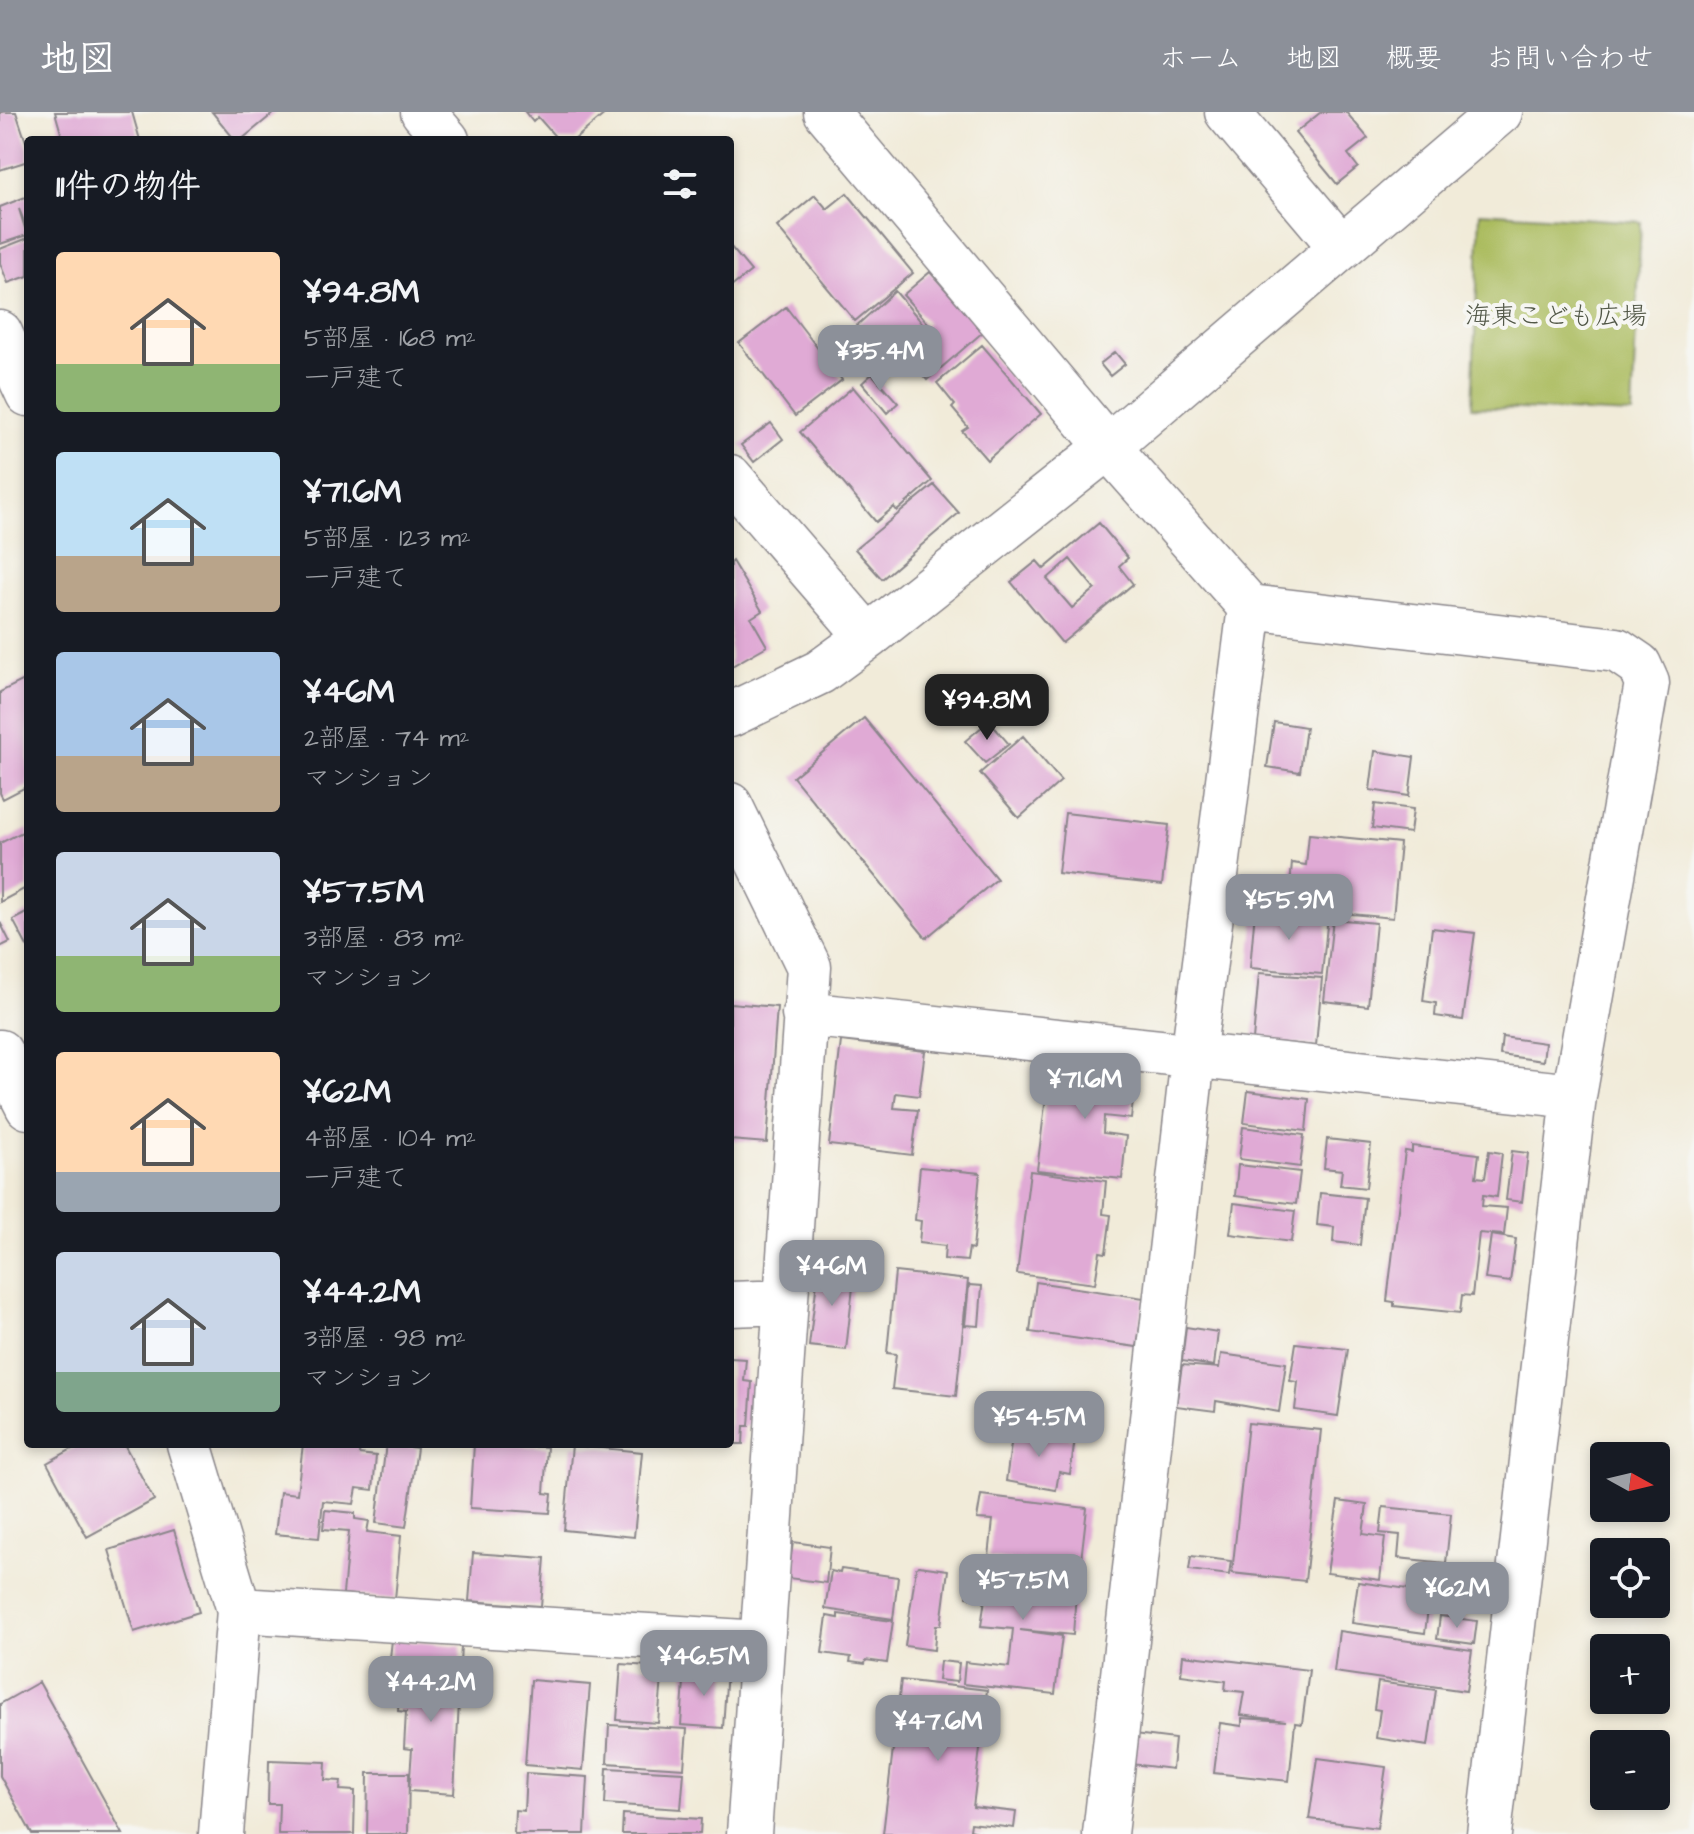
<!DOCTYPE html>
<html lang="ja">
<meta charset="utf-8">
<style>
:root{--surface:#171b24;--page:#20242c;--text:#f1f3f6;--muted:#9ea1a6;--accent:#8c9099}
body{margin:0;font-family:"Architects Daughter","Klee One",sans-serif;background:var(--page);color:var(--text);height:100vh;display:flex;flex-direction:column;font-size:30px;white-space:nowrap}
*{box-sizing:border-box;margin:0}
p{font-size:26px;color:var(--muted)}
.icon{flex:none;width:44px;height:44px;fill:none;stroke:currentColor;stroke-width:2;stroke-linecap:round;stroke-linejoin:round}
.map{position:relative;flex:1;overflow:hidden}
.drawer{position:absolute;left:24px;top:24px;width:710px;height:1312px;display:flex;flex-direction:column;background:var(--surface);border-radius:8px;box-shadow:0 4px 12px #0003}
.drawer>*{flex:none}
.needle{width:52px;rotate:98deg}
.controls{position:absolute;left:1590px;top:1330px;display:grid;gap:16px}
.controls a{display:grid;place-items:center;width:80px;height:80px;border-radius:8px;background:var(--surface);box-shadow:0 4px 12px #0003;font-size:40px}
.price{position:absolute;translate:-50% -68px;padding:0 18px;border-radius:16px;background:var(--accent);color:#fff;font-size:26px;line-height:52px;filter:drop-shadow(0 2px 4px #0008)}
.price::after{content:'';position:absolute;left:50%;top:48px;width:24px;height:18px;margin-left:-12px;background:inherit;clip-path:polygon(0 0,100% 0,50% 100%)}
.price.current{background:#222;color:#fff}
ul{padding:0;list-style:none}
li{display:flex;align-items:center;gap:24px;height:200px;padding:0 32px}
li span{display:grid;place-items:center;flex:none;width:224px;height:160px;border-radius:8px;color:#555}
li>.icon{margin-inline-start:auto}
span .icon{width:96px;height:96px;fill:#fffc;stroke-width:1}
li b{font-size:34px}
h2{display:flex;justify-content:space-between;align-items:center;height:96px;padding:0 32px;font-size:34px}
header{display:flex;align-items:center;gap:48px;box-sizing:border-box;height:112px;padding:0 40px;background:var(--accent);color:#fff}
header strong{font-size:38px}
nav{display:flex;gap:44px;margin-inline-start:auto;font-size:28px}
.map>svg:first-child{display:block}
</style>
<header>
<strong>地図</strong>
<nav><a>ホーム</a><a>地図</a><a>概要</a><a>お問い合わせ</a></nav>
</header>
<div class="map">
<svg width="1694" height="1722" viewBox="0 0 1694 1722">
<rect width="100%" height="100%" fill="#f6f6f2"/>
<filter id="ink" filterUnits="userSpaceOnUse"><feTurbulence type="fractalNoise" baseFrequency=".0125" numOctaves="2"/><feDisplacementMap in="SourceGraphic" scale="16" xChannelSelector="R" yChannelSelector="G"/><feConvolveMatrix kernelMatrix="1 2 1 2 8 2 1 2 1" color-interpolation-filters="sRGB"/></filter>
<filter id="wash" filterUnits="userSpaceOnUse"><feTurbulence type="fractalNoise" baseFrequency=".006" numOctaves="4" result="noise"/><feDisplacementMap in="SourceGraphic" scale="32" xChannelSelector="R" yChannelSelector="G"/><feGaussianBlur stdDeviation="1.8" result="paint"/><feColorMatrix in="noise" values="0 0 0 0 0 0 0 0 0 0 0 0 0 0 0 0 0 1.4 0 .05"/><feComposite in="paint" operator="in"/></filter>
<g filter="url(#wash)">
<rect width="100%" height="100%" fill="#f1ebd9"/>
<path fill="#abbc5f" stroke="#666f4d" stroke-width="2" d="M1480 100 1641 110 1632 302 1472 295Z"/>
<g id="blocks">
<path fill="#e0aad5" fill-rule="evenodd" d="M0 0H16L28 36V49L0 58Z
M55 0H132L140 28H63Z
M212 0H275L241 28H235Z
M525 0H607L574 28H558L538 5 533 10Z
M1321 0H1346L1368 26 1348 42 1358 55 1337 72 1295 21Z
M847 81 913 161 855 209 777 115 815 83 827 97Z
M28 84V119L19 97 27 123 0 132V95Z
M28 126V164L8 171 0 151V137Z
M730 134 751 159 730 176Z
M930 160 983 220 927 268 899 236 928 211 903 183Z
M895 179 924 213 884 248 855 215Z
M786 195 842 268 795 304 739 231Z
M982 233 1041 302 987 348 962 319 968 315 952 296 955 293 937 271Z
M1115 240 1125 252 1110 264 1100 252Z
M872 262 898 291 887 301 862 271Z
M853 275 932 369 897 399 894 395 876 410 800 320Z
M771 311 783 327 754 350 741 333Z
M934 373 959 401 882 467 855 437Z
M1099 411 1128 446 1119 454 1133 472 1062 531 1011 470 1037 449 1044 457ZM1070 447 1095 477 1072 496 1047 467Z
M732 449 762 499 751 506 767 534 730 555V451Z
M28 566V674L3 687 0 681V580Z
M864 606 997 767 926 826 793 665Z
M989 609 1009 632 985 651 965 629Z
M1274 610 1306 615 1300 660 1267 655Z
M1023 624 1061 669 1019 706 980 661Z
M1375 639 1414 645 1409 684 1370 678Z
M1375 692 1413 697 1410 721 1372 716Z
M1065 701 1169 713 1162 773 1058 761Z
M28 717V775L0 790V731Z
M1309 722 1400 731 1393 806 1288 796 1292 751 1306 753Z
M1255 798 1328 804 1322 862 1250 856Z
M28 800V836L13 808Z
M1333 807 1376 811 1368 894 1324 889Z
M0 810 10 830 0 835Z
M1432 816 1475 821 1463 908 1435 904 1436 891 1423 889Z
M1259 861 1322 866 1316 934 1253 928Z
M730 891 777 895 767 1031 730 1028Z
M1502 925 1545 931 1543 949 1500 943Z
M841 929 925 939 919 984 896 981 894 996 918 998 912 1043 829 1033Z
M1050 952 1136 962 1131 1007 1104 1004 1103 1021 1126 1024 1122 1067 1037 1058Z
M1248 979 1309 987 1306 1019 1244 1011Z
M1243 1015 1304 1023 1300 1055 1239 1047Z
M1327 1027 1371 1032 1366 1076 1340 1073 1342 1058 1324 1056Z
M1412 1034 1479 1042 1476 1065 1485 1066 1489 1039 1502 1041 1497 1085 1483 1083 1482 1094 1507 1096 1504 1123 1479 1121 1472 1184 1462 1183 1460 1201 1394 1194V1190L1387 1189 1405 1039 1412 1040Z
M1512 1039 1528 1041 1522 1090 1506 1088Z
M1238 1053 1300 1060 1296 1092 1235 1084Z
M920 1055 980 1061 973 1137 969 1136 967 1149 944 1147 945 1134 919 1131 921 1109 915 1108Z
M1030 1059 1106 1069 1103 1102 1111 1103 1106 1141 1100 1140 1095 1172 1017 1162Z
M1320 1081 1365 1086 1360 1133 1333 1130 1334 1115 1317 1113Z
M1234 1091 1295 1099 1291 1130 1230 1122Z
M1491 1123 1516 1127 1510 1170 1485 1167Z
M819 1153 855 1157 846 1238 809 1234Z
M895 1160 968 1168 956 1284 892 1277 896 1242 887 1241Z
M1036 1170 1144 1186 1137 1235 1030 1220Z
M969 1173 982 1174 979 1214 965 1213Z
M1186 1215 1218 1220 1214 1254 1182 1249Z
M1296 1231 1348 1237 1338 1304 1295 1298 1298 1270 1290 1269Z
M1221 1242 1286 1251 1279 1300 1216 1289 1215 1299 1176 1294 1182 1253 1219 1256Z
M730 1246 746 1247 744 1269 752 1270 749 1314H744L743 1332H730Z
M1248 1311 1321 1318 1305 1469 1232 1461Z
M1018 1319 1075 1327 1070 1362 1059 1360 1056 1378 1006 1369 1012 1325 1017 1326Z
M81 1332H124L154 1388 87 1425 47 1351Z
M303 1332H360L359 1342 376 1344 373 1378 357 1376 354 1392 323 1389 319 1426 275 1422 280 1380 297 1382Z
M386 1332 417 1336 406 1415 376 1411Z
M474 1332 547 1335 544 1381 552 1382 550 1401 470 1396Z
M572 1333 642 1340 634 1425 564 1418Z
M981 1383 1087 1396 1080 1457 989 1445 993 1408 977 1407Z
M1338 1389 1367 1393 1363 1422 1385 1425 1380 1468 1327 1461Z
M1383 1395 1451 1402 1446 1451 1398 1446 1400 1423 1380 1421Z
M325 1398 355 1401V1407L369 1409 367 1420 401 1424 395 1487 343 1482 349 1419 323 1417Z
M174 1418 199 1500 134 1520 109 1438Z
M793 1430 830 1435 826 1471 788 1466Z
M473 1441 545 1446 541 1494 469 1489Z
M1191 1444 1231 1449 1229 1463 1189 1458Z
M971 1447 1071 1457 1068 1479 1076 1480 1073 1523 1020 1518 1062 1524 1055 1582 963 1572 965 1550 1009 1555 1013 1517 981 1514 985 1487 967 1485Z
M919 1454 948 1458 941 1513H936L934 1538 905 1534 916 1456Z
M841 1457 898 1465 893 1507 825 1497 831 1459 840 1461Z
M1358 1470 1430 1480 1425 1521 1352 1511Z
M838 1502 893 1509 887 1551 866 1548 865 1552 850 1550 851 1545 822 1541 827 1504 838 1506Z
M1440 1504 1477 1509 1474 1532 1437 1527Z
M1339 1519 1472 1538 1466 1579 1334 1560Z
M392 1528 461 1534 460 1552 390 1546Z
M1183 1543 1309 1558 1302 1612 1295 1611 1289 1669 1214 1661 1220 1611 1242 1614V1606L1286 1609 1240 1603 1244 1580 1225 1578 1226 1569 1181 1563Z
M940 1549 959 1551 957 1570 938 1568Z
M401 1550 461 1554 454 1682 409 1679 412 1637 404 1636 406 1600 398 1599Z
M621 1552 663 1555 658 1611 617 1608Z
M685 1555 727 1558 723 1616 681 1613Z
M531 1568 590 1573 583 1658 525 1653Z
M901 1568 987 1578 973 1695 1016 1700 1014 1716 971 1711 970 1718 985 1722H883Z
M39 1570 123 1722H32L0 1664V1592Z
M1378 1570 1436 1578 1428 1634 1376 1626 1380 1598 1374 1597Z
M609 1613 687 1617 684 1656 607 1651Z
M1135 1622 1175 1627 1172 1657 1131 1652Z
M1318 1646 1386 1655 1377 1716 1309 1707Z
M269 1648 326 1650 325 1668 341 1669 340 1678 355 1679 354 1722H278L279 1692H268Z
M607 1656 684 1660 681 1697 605 1692Z
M368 1661H409L408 1722H367Z
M526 1661 588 1665 585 1722H514L515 1698 524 1699Z
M623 1702 701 1707 700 1722H622Z"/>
</g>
</g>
<g filter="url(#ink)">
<use href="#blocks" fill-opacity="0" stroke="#8a868a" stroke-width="2"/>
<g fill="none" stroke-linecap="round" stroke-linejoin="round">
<g stroke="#8a868a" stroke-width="47">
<path id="minor" d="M423 0 447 28
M826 0 1108 335 1250 495 1617 538 1639 553 1647 571 1574 984 1489 1722
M1227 0 1341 135
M0 221 28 282
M730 365 868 525
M730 603 820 560 868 525 1108 335 1500 0
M730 693 809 855 749 1722
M804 902 1574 984
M0 940 28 995
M730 1192 785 1190
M189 1332 239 1498 221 1722
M239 1498 760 1531
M1105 1722 1193 945 1250 495"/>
</g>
<use href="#minor" stroke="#fff" stroke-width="44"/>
</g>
</g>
<g text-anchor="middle" stroke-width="8" stroke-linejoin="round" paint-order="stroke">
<g font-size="26" fill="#525848" stroke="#f6f6f2">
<text x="1556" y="212">海東こども広場</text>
</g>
</g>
</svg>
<div class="controls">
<a><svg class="needle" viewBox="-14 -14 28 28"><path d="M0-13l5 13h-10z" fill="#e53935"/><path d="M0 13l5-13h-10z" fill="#9ea1a6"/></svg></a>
<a><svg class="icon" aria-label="locate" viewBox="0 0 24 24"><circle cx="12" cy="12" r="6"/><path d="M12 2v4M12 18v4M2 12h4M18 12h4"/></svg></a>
<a>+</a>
<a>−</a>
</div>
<b class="price" style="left:880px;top:281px">¥35.4M</b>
<b class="price current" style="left:987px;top:630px">¥94.8M</b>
<b class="price" style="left:1289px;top:830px">¥55.9M</b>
<b class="price" style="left:1085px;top:1009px">¥71.6M</b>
<b class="price" style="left:832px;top:1196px">¥46M</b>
<b class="price" style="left:1039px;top:1347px">¥54.5M</b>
<b class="price" style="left:1023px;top:1510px">¥57.5M</b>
<b class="price" style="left:1457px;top:1518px">¥62M</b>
<b class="price" style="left:704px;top:1586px">¥46.5M</b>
<b class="price" style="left:431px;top:1612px">¥44.2M</b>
<b class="price" style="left:938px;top:1651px">¥47.6M</b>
<section class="drawer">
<h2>11件の物件<svg class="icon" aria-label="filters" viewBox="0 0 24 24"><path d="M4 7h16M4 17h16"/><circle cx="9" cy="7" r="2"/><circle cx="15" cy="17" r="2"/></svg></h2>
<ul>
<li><span style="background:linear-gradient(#ffd9b3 70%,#8fb573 0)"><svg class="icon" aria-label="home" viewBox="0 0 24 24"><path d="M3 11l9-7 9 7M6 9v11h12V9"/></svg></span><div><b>¥94.8M</b><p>5部屋 · 168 m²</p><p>一戸建て</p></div></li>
<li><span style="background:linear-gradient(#bfe0f5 65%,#b9a48a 0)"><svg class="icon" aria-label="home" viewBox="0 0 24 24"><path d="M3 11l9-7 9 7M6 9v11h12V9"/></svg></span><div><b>¥71.6M</b><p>5部屋 · 123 m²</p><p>一戸建て</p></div></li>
<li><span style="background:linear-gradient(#a9c7e8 65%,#b9a48a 0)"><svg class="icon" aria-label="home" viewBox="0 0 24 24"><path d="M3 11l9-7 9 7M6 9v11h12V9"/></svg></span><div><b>¥46M</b><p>2部屋 · 74 m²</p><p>マンション</p></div></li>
<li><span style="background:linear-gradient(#c9d6e8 65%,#8fb573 0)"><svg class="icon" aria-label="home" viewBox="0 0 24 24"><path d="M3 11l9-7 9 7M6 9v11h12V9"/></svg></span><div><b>¥57.5M</b><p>3部屋 · 83 m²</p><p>マンション</p></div></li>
<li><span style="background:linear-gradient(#ffd9b3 75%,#9aa5b1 0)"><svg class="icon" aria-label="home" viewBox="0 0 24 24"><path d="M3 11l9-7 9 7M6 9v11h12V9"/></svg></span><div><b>¥62M</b><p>4部屋 · 104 m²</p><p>一戸建て</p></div></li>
<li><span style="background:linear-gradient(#c9d6e8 75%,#7fa58c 0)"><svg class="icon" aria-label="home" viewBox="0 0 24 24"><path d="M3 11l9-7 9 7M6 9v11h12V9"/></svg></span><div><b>¥44.2M</b><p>3部屋 · 98 m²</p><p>マンション</p></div></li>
</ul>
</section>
</div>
